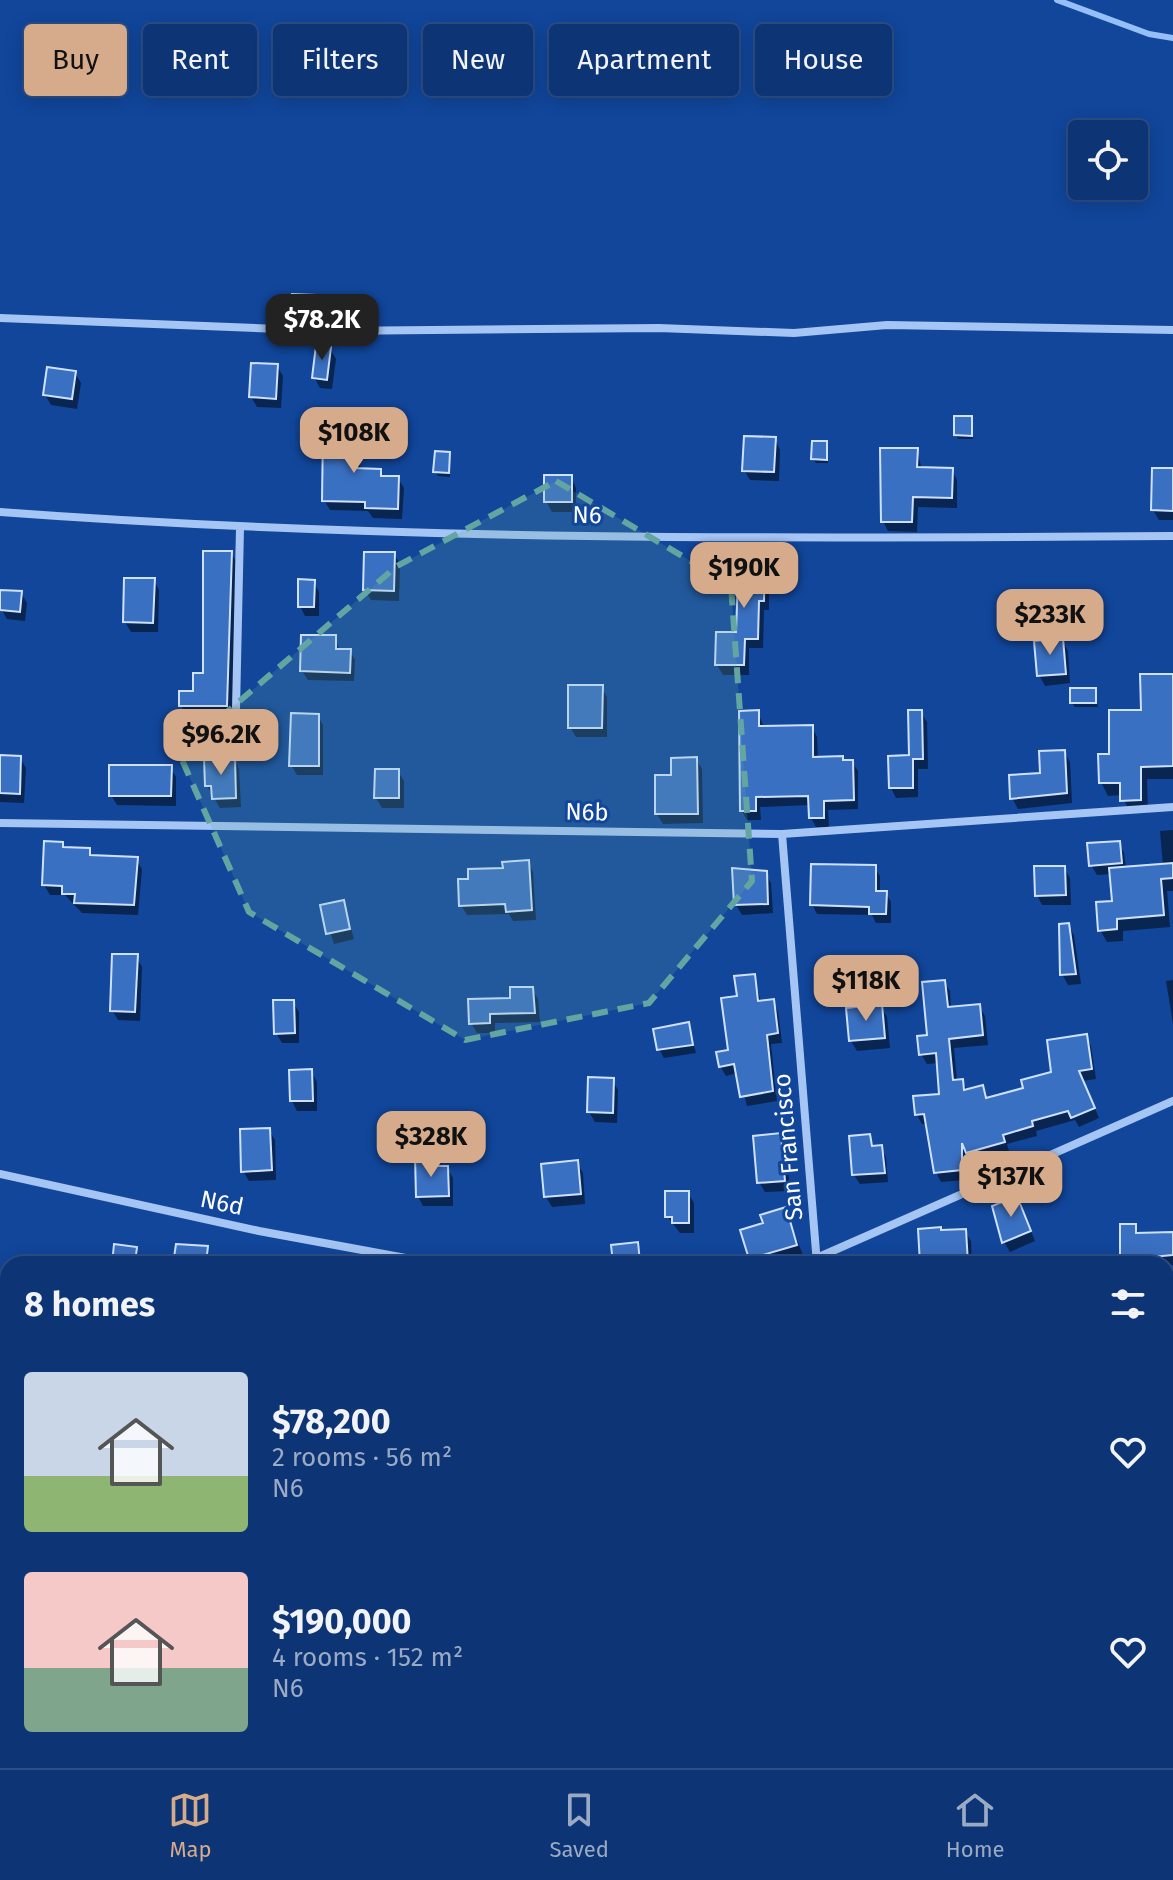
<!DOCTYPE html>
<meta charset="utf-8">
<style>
:root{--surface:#0d3474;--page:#163c79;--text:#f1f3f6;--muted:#9aaac5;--line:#2d4f86;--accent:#d6ab8b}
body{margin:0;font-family:"Fira Sans",sans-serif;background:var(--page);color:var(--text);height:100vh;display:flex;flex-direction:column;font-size:30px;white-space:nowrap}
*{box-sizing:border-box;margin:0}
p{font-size:26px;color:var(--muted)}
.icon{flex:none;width:44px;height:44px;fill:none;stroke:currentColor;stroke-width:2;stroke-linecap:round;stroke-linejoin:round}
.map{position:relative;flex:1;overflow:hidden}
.panel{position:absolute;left:0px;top:1256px;width:1174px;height:512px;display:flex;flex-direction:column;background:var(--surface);border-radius:24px 24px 0 0;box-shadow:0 4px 20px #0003,0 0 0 2px var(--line)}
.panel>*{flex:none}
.banner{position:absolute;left:24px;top:24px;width:1126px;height:72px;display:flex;gap:16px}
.tools{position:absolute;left:1068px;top:120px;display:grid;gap:16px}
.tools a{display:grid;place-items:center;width:80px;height:80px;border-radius:8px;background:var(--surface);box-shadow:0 4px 20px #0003,0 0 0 2px var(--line);font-size:40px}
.price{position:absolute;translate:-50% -68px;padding:0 18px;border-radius:16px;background:var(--accent);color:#111;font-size:26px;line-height:52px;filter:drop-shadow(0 2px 4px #0008)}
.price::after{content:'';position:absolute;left:50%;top:48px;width:24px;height:18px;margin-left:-12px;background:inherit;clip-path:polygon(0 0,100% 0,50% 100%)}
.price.on{background:#222;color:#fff}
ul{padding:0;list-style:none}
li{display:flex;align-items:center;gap:24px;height:200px;padding:0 24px}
li span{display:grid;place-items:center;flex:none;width:224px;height:160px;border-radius:8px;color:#555}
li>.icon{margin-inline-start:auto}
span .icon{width:96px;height:96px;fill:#fffc;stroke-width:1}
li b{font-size:34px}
h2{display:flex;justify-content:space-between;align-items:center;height:96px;padding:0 24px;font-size:34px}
.tag{padding:0 28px;border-radius:8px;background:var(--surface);box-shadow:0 4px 20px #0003,0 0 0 2px var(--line);font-size:28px;line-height:72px}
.tag.on{background:var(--accent);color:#111}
.menu{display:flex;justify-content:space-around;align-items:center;height:112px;border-top:2px solid var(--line);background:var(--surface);font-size:22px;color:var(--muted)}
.menu a{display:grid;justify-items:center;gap:4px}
.menu .on{color:var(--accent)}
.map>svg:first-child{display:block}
</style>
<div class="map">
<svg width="1173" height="1768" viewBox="0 0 1173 1768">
<rect width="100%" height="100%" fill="#11469b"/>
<path fill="#0007" d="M315 297 321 307 319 333 299 332 293 321Z
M330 349 336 359 332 389 320 388 314 377Z
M277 366 283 376 281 408 257 407 251 397Z
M75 373 81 383 77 409 51 405 45 395Z
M971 418 973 439H958L956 435Z
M355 432 361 442 360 471H380L384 478H398L404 488 402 519 373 518 368 511 330 510 324 500Z
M775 439 780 450 779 481 750 480 744 470Z
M826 443 828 463H816L813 459Z
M917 450 922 470H952L957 480V508L918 507 917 532 888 531 883 521Z
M449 454 450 477 438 476 435 472Z
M1173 470V520H1159L1153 510Z
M571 477 576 488V512H552L546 501Z
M231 553 237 563 232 716 186 715 181 705 195 694 205 675Z
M763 553 769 563V610H764L763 648H749V675H723L717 665 738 634Z
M394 554 400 564 399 601 371 600 365 590Z
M154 580 159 590 158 632H131L125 622Z
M314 582 319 592V616H305L300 606Z
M21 593 27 603 25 621 7 619 1 609Z
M335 637 340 651H350L355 660 354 681 308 680 302 671Z
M1062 640 1068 651 1070 683 1045 686 1039 675Z
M1173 678V779H1147L1148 813H1130L1122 795 1108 796 1101 782 1111 756Z
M601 687 607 697V737H576L570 727Z
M1095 690 1098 707H1075L1072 703Z
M758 712 764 728 812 727 817 737 818 759 852 762 858 771V809L828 810 829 827H816L811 818V805L760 807 761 820H747L742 811Z
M921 712 927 722 928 769H918V797L896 798 891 788 911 757Z
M318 716 323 725V775H297L291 765Z
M1064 752 1070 762 1072 803 1018 809 1012 798 1043 775Z
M0 757 20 758 26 768 24 803 0 802Z
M234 759 239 769 241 807 220 808 207 786Z
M696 759 702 769 703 823 663 824 657 814 673 777Z
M170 767 176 777V806L117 805 111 795Z
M398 771 404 781V808H382L376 798Z
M1173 830V891H1167L1170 927 1123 931V941L1107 942 1100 930 1114 903 1112 874 1097 875 1091 865 1119 843 1124 853 1126 868 1163 866 1160 831Z
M62 844 65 849 89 850 93 857 136 859 142 869 138 915 82 913 65 895H50L44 885Z
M528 862 533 872 536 920 513 921 509 914 467 915 461 905 470 881Z
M874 867 880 876V893H886L891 902V923H876L872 915 817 914 812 904Z
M1064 868 1070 878 1071 905H1042L1037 895Z
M765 873 771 883 773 913 742 915 736 905Z
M343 902 354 939 334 944 322 907Z
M1068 925 1074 935 1081 984 1068 985 1062 974Z
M136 956 142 967 140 1021 118 1020 112 1010Z
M754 976 761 1002 772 1001 778 1011 782 1043 771 1044 777 1101 747 1106 738 1073 726 1076 720 1066 730 1052 739 998Z
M1173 980V1024L1166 981Z
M944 982 950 991 951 1009 979 1006 985 1016 988 1045 954 1048 957 1081H962L968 1091 982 1087 988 1100 1026 1089 1053 1073 1086 1037 1091 1046 1096 1079 1083 1081 1099 1118 1079 1127 1075 1120 1036 1131 1037 1136 1007 1144 1009 1151 973 1162 966 1150V1180L941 1182 936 1172 928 1124H922L917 1115 941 1096 938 1063 927 1064 921 1054Z
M532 989 538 999 540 1022 495 1023V1033H477L471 1023Z
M293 1002 299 1012V1043H282L276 1033Z
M881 1007 887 1017 890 1048 857 1051 851 1041Z
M688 1024 696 1053 664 1058 659 1049Z
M311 1071 317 1082V1111H297L292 1101Z
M612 1080 618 1090 617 1123 595 1122 589 1112Z
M269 1130 275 1140 276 1180 249 1181 243 1171Z
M780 1135 786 1145 790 1191 765 1192 759 1182Z
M869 1136 875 1148 881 1147 886 1157 888 1182 860 1184 854 1175Z
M430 1158 436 1168H447L453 1178V1206H423L418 1196Z
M577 1163 583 1173 585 1204 552 1207 546 1197Z
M688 1193 694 1203V1233H680L667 1216Z
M1022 1209 1035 1241 1010 1252 1004 1242Z
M785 1210 805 1260 754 1264 742 1232 765 1224Z
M1122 1226H1135L1140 1235 1173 1236V1265L1124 1264Z
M965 1231 971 1241 972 1264H922L941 1232Z
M207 1248 212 1264H175Z
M136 1249 144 1264H114Z
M689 1260 691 1264H667V1263Z
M0 1380 7 1390 4 1422 0 1421Z
M1166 1433H1173V1478L1166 1477Z
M2 1537H8V1603H0Z
M1167 1580H1173V1603L1167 1595Z
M1167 1646 1173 1657V1768H1132L1127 1760H1166Z
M0 1711 2 1735V1768H0Z
M365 1760H441L440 1768H365Z"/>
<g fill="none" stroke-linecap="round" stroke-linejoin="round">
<path stroke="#97bff7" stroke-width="6" d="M1057 0 1149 34 1173 38"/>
</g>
<path fill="#3a70c2" stroke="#cee1fe" stroke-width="2" d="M292 294 316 295 314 323 291 322Z
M316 345 331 347 327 380 312 378Z
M251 363 278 364 276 399 249 397Z
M47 367 76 371 72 399 43 395Z
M954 416H972V436L954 435Z
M323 429 356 430 355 468 381 469V476H399L398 509 365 508V502L322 501Z
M744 436 776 437 774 472 742 471Z
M812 441H827V460L811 459Z
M880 448H918L917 467 953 468 952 498 913 497 912 522H881Z
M435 451 450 452 449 473 433 472Z
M1152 468H1173V511L1151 510Z
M544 475H572V502H544Z
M203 551H232L227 706H179V691H193V673H203Z
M739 551H765L764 601H759L758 639H745L744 665H715L716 632H736Z
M364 552H395L394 591 363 590Z
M124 578H155L153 623 123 622Z
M298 579 315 580 314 607H298Z
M0 590 22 591 20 612 0 610Z
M301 635H336V649H351L350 673 300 671Z
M1063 638 1066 674 1037 676 1034 641Z
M1140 674H1173V766L1141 767V800L1120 801V783H1099L1098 754H1109V710H1141Z
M568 685H603L602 728H568Z
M1070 688H1096V703H1070Z
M759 710V726L813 725V757L843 756V760H853L854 800 824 801V818H809L808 796 756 797V811H740L739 711Z
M908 710H922L923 759H913V788H889L888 756 909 755Z
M291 713 319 714V766H289Z
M1065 750 1067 793 1010 799 1009 775 1040 773 1039 751Z
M0 755 21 756 20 794 0 793Z
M235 757 236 798 212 799 211 786H205L204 758Z
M697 757 698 814H655V775H671V758Z
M109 765H172L171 796H109Z
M375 769H399V798H374Z
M44 841 63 842V847L90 848V855L138 857 134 905 74 903 75 894H62V886L42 885Z
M1120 841 1122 863 1089 866 1087 843Z
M529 860 532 910 506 912 505 904 459 906 458 879H468V869L503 868 502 862Z
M1173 863V878L1161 879 1164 915 1117 919V929L1098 931 1096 902 1112 901 1109 868Z
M811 864 876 865V891H887L886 914H869V907L810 905Z
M1034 866H1065L1066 895 1035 896Z
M732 868 767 871 768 904 734 905Z
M344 900 350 929 326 934 320 905Z
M1069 923 1076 974 1060 975 1059 924Z
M112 954H138L135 1012 110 1011Z
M755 974 758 1001 774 999 778 1033 767 1035 773 1091 740 1097 734 1064 719 1067 716 1052 728 1050 721 998 737 996 734 976Z
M945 980 948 1007 980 1004 983 1035 949 1039 953 1080 963 1079 964 1090 983 1085 986 1098 1023 1088 1021 1080 1051 1072 1047 1040 1087 1034 1092 1069 1079 1071 1095 1108 1071 1118 1068 1111 1032 1121 1033 1126 1003 1135 1005 1142 966 1153 962 1143V1170L934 1173 924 1114 915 1115 913 1096 939 1094 936 1053 919 1055 917 1036 927 1035 922 982Z
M510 987H533L535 1013 490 1014V1023L469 1024 468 999 510 998Z
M273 1000H294L295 1033 274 1034Z
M882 1004 885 1038 849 1041 846 1008Z
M689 1022 693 1045 657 1050 653 1029Z
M312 1069 313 1101H290L289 1070Z
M588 1077 614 1078 613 1113 587 1112Z
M270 1128 272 1170 241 1172 240 1129Z
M781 1133 785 1181 757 1183 753 1136Z
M870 1134 872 1146 882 1145 885 1173 852 1175 849 1136Z
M415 1156H431V1166H448L449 1196 416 1197Z
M578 1160 581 1194 544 1197 541 1164Z
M665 1191H689V1223H672V1217H665Z
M1017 1196 1031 1231 1002 1243 992 1206Z
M786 1207 797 1245 749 1259 740 1230 763 1223 760 1215Z
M1120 1224H1136V1233L1173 1232V1255L1120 1260Z
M941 1227V1230L966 1229 968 1264H920L918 1229Z
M638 1242 640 1262 613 1264 611 1245Z
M114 1244 137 1247 135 1264H112Z
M176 1244 208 1246 206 1264H173Z"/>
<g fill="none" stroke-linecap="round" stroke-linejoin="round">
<path stroke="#a5c5f4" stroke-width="8" d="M0 318 329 331 659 328 794 333 887 325 1173 330
M0 512C390 541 782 539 1173 536
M236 709 240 528
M0 823 782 834 1173 807
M782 834 817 1264
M0 1174 259 1231 438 1264
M803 1264 1173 1101
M1166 1500H1173
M0 1623 8 1619
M785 1768 786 1760"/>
</g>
<path fill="#63a6a1" fill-opacity="0.2" stroke="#63a6a1" stroke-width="6" stroke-dasharray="16 10" stroke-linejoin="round" d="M556 481 731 585 752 881 649 1003 465 1040 249 912 179 753 397 566Z"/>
<g text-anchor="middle" stroke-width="6" stroke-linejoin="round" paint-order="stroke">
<g font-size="24" fill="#fff" stroke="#11469b">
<text transform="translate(587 515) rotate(1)" y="8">N6</text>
<text transform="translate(587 812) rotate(1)" y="8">N6b</text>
<text transform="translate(788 1147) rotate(-95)" y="8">San Francisco</text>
<text transform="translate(222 1203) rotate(12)" y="8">N6d</text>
</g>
</g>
</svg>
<div class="tools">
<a><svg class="icon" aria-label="locate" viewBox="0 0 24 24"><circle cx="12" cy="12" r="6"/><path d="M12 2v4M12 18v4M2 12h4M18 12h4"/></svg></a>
</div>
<b class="price on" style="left:322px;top:362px">$78.2K</b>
<b class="price" style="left:354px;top:475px">$108K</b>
<b class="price" style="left:744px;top:610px">$190K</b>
<b class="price" style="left:1050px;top:657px">$233K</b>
<b class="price" style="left:221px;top:777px">$96.2K</b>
<b class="price" style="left:866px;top:1023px">$118K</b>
<b class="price" style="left:431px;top:1179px">$328K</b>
<b class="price" style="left:1011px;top:1219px">$137K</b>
<div class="banner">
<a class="tag on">Buy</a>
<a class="tag">Rent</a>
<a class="tag">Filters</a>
<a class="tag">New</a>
<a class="tag">Apartment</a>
<a class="tag">House</a>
</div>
<section class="panel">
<h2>8 homes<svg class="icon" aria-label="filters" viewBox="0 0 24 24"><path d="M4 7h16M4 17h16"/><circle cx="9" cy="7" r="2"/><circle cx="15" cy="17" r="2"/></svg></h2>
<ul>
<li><span style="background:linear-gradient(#c9d6e8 65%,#8fb573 0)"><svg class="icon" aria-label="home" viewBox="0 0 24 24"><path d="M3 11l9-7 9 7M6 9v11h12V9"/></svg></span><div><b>$78,200</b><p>2 rooms · 56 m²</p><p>N6</p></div><svg class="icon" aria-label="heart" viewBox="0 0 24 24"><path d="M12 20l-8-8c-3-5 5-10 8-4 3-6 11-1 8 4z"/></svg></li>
<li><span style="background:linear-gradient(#f6c9c9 60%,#7fa58c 0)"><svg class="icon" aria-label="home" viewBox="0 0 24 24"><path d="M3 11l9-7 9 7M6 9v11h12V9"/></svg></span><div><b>$190,000</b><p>4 rooms · 152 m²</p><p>N6</p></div><svg class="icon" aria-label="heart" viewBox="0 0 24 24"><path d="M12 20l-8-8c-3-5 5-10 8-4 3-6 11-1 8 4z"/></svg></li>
</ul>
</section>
</div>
<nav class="menu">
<a class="on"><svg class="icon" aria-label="map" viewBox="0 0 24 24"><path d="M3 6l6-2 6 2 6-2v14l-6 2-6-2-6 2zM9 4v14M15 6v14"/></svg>Map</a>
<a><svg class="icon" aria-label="saved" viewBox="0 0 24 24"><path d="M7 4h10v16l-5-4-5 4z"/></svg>Saved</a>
<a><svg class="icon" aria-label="home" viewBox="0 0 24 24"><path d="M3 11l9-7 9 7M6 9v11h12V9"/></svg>Home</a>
</nav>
